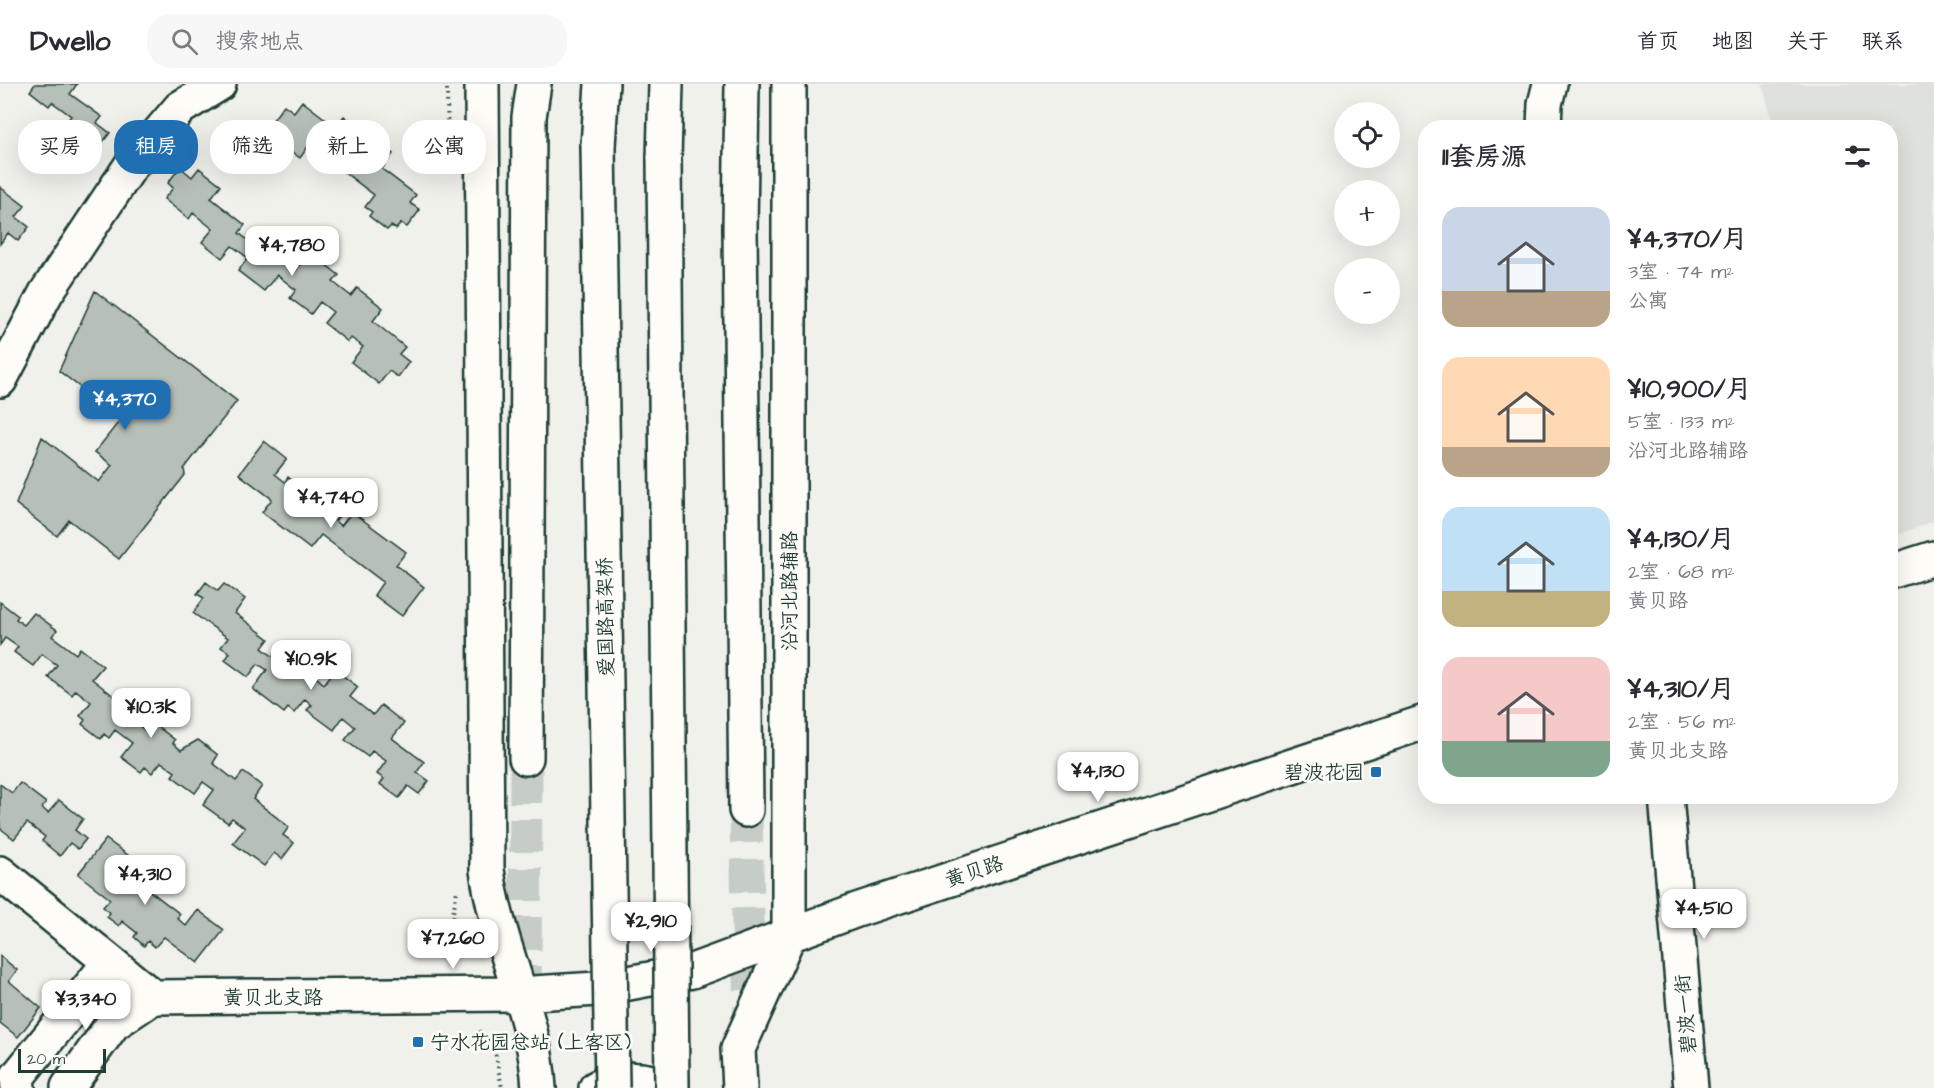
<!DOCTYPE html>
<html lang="zh">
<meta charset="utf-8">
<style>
:root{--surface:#fff;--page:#f7f7f7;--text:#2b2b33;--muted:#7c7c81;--line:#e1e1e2;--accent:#1f6fb2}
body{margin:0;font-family:"Architects Daughter","LXGW WenKai TC",sans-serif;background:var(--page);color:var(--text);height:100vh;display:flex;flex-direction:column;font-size:22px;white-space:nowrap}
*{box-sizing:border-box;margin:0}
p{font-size:20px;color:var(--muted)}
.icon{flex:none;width:33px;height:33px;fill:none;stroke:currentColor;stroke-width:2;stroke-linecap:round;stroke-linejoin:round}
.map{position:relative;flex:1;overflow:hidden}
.side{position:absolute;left:1418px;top:36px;width:480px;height:684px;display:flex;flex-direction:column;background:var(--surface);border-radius:24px;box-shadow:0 6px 24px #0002}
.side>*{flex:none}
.top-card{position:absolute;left:18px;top:36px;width:570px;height:54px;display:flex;gap:12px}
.controls{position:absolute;left:1334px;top:18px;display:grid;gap:12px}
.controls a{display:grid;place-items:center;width:66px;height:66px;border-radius:50%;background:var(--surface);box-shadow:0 6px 24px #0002;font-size:30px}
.scale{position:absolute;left:18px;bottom:15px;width:88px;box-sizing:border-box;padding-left:6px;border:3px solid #1f3d34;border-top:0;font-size:16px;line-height:21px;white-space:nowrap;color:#1f3d34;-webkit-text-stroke:4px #fdfcf7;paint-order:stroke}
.price{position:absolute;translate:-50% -51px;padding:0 14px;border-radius:12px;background:#fff;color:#222;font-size:20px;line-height:39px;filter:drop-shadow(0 2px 3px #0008)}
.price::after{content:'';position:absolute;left:50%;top:36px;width:18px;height:14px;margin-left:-9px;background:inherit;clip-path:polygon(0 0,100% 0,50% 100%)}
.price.current{background:var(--accent);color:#fff}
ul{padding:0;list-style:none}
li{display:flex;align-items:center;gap:18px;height:150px;padding:0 24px}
li span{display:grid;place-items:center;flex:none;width:168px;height:120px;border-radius:18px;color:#555}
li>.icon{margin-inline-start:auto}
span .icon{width:72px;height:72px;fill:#fffc;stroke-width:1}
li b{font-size:26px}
h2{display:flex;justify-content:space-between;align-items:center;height:72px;padding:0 24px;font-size:26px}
.pill{padding:0 21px;border-radius:24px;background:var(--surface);box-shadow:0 6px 24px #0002;font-size:21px;line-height:54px}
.pill.current{background:var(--accent);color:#fff}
header{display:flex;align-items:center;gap:36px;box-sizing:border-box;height:84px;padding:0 30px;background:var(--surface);border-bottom:2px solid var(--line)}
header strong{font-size:28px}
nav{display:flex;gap:33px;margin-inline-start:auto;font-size:21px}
.search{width:420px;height:54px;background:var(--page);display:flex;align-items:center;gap:15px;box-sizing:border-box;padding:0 21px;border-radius:24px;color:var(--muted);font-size:22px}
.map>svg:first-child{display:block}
</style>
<header>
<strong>Dwello</strong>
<div class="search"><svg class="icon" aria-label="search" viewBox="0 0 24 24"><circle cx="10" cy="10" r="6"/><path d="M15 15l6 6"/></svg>搜索地点</div>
<nav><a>首页</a><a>地图</a><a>关于</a><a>联系</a></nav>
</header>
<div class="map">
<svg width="1934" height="1004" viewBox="0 0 1934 1004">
<rect width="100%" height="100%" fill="#f0f1eb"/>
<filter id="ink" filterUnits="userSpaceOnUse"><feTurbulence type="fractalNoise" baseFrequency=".0167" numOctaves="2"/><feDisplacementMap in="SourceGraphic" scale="12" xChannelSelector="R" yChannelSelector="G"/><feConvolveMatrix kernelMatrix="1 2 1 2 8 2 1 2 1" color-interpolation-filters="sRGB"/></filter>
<g filter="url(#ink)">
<path fill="#dfe2dc" d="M1762 0H1934V437L1890 454V44L1774 43Z"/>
<path fill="#b6bfb8" stroke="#1f3d34" stroke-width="1.5" d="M35 0H77L70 10 102 33 97 39 110 49 102 59 94 53 85 65 70 53 73 49 63 42 71 32 52 18 49 22 30 7Z
M302 17 332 40 324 49 328 53 344 32 393 70 382 85 416 111 410 119 420 126 407 143 401 139 396 145 391 142 387 146 369 132 372 128 365 123 374 111 323 72 326 68 312 57 300 74 272 53 280 42 272 37 284 21 294 28Z
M180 83 192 93 199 84 221 101 211 114 245 141 239 149 262 167 270 156 293 174 288 179 296 186 310 168 339 191 333 198 351 212 357 204 383 224 373 237 405 263 399 270 409 278 398 293 389 287 379 300 351 278 363 263 351 254 348 258 324 239 333 228 320 218 311 230 290 214 296 206 277 191 264 207 238 187 248 174 232 162 222 174 202 158 213 145 193 129 189 135 164 115 173 104 168 99Z
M0 103 25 122 16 133 29 143 18 157 8 149 0 160Z
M95 207 237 317 184 385 185 391 119 475 69 436 57 452 16 420 42 353 99 398 112 381 95 368 121 335 59 287Z
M264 357 287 375 275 390 285 398 288 393 339 432 335 437 341 442 352 428 406 468 396 481 424 503 402 532 374 511 383 498 321 451 310 465 262 428 272 415 239 390Z
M206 498 218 507 224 500 245 515 235 529 269 555 262 564 287 583 295 572 318 589 316 593 324 600 335 586 358 603 350 613 373 631 381 621 404 639 392 654 424 678 417 688 429 697 419 710 408 702 399 714 380 700 384 695 377 690 386 677 372 667 368 673 345 656 355 643 343 633 334 646 307 626 312 621 305 615 294 629 288 624 284 629 253 605 267 586 258 580 248 593 225 576 230 569 221 563 228 554 193 529 204 514 197 510Z
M0 518 18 532 16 535 24 541 34 529 57 546 52 552 76 570 80 564 103 582 92 595 125 621 121 627 146 647 153 639 175 656 173 659 181 666 198 656 218 671 213 679 236 697 243 688 262 702 253 715 289 743 283 751 294 759 282 775 274 769 264 782 233 759 245 744 232 734 228 739 203 721 214 706 203 698 195 709 172 692 175 688 161 678 152 689 145 683 141 688 121 673 132 659 115 646 109 654 104 650 101 655 82 640 85 636 80 632 91 618 76 606 72 611 48 593 57 581 42 570 33 582 14 568 18 563 5 554 0 561Z
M20 699 46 719 42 724 48 729 59 716 83 735 75 746 86 755 78 765 70 759 60 772 42 757 45 753 27 739 14 755 0 744V700L12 709Z
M106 755 133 775 124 787 180 830 177 834 186 842 198 826 224 846 198 879 164 853 155 863 148 857 144 862 134 853 137 849 122 837 119 842 107 833 110 829 103 823 110 815 78 790Z
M0 872 17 886 9 897 41 924 18 953 0 939Z"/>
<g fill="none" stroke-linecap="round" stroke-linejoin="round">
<path stroke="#c6cdc6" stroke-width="33" stroke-dasharray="33 16" stroke-linecap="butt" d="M746 726 750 942
M525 915 526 674"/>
<g stroke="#1f3d34" stroke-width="38">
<path id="minor" d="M1544 44 1545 20 1550 0
M0 296 46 209 130 83 180 24 219 0
M1890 488 1934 474
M1666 712 1691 1004
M0 789 153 913
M68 1003 113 940 153 913 518 910 597 905 692 887 857 826 1425 638
M18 1004 17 993 110 878"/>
</g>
<g stroke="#1f3d34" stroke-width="38">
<path id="major" d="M482 0 487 786C497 860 535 929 539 1004
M596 1004C619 991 647 994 671 1004
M740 1004 738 965 789 851V0"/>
</g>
<g stroke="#1f3d34" stroke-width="38">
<path id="highway" d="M742 0 740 144 746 726
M598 62 602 0
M664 75 666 0
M526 674 529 33 534 0"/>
</g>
<path stroke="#1f3d34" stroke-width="4" stroke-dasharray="1.5 4.5" stroke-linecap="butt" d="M447 5 448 79
M447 863 457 806
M479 947 494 962 502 1004"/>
<use href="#minor" stroke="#fdfcf7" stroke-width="33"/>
<use href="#major" stroke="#fdfcf7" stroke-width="33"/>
<use href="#highway" stroke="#fdfcf7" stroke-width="33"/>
<g stroke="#1f3d34" stroke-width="38" stroke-linecap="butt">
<path id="highway-bridge" d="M598 62 612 1004
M664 75 672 1004"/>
</g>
<use href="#highway-bridge" stroke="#fdfcf7" stroke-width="33"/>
</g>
</g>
<g fill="#1f6fb2" stroke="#fdfcf7" stroke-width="2">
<rect x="1370" y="682" width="12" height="12" rx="3"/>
<rect x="412" y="952" width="12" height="12" rx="3"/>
</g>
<g text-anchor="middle" stroke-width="5" stroke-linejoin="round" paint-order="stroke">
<g font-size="20" fill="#1f3d34" stroke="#fdfcf7">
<text transform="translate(789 507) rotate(-90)" y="7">沿河北路辅路</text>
<text transform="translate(605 533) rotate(-91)" y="7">爱国路高架桥</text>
<text transform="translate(974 787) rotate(-18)" y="7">黄贝路</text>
<text x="273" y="920">黄贝北支路</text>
<text transform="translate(1685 930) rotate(-95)" y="7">碧波一街</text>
</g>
<g font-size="20" fill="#1f3d34" stroke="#fdfcf7" text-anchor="end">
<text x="1364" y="695">碧波花园</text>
<text x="430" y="965" text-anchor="start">宁水花园总站 (上客区)</text>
</g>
</g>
</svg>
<div class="controls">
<a><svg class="icon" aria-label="locate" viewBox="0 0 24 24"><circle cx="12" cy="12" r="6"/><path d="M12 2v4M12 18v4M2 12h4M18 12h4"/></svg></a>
<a>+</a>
<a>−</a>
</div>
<div class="scale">20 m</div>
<b class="price" style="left:292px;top:193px">¥4,780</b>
<b class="price current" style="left:125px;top:347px">¥4,370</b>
<b class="price" style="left:331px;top:445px">¥4,740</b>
<b class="price" style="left:311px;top:607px">¥10.9K</b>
<b class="price" style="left:151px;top:655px">¥10.3K</b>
<b class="price" style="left:1098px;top:719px">¥4,130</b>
<b class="price" style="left:145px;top:822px">¥4,310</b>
<b class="price" style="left:1704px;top:856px">¥4,510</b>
<b class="price" style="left:651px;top:869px">¥2,910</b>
<b class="price" style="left:453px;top:886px">¥7,260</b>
<b class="price" style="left:86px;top:947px">¥3,340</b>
<div class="top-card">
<a class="pill">买房</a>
<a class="pill current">租房</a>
<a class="pill">筛选</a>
<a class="pill">新上</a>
<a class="pill">公寓</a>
</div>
<section class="side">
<h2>11套房源<svg class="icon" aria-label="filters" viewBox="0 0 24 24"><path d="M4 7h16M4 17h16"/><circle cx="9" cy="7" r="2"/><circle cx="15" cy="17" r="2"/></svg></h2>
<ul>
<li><span style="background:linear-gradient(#c9d6e8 70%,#b9a48a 0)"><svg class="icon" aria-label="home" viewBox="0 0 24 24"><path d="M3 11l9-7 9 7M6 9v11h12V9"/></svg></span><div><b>¥4,370/月</b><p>3室 · 74 m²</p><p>公寓</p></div></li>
<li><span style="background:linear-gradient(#ffd9b3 75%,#b9a48a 0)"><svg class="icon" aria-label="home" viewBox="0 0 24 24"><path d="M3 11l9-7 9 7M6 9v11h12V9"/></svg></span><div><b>¥10,900/月</b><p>5室 · 133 m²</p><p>沿河北路辅路</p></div></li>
<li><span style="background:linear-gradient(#bfe0f5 70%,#c2b280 0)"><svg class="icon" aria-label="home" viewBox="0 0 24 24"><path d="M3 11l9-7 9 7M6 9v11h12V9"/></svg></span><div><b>¥4,130/月</b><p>2室 · 68 m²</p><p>黄贝路</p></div></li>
<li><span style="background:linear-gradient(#f6c9c9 70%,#7fa58c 0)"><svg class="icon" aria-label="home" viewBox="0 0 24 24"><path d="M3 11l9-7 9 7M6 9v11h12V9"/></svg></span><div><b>¥4,310/月</b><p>2室 · 56 m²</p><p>黄贝北支路</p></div></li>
</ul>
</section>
</div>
